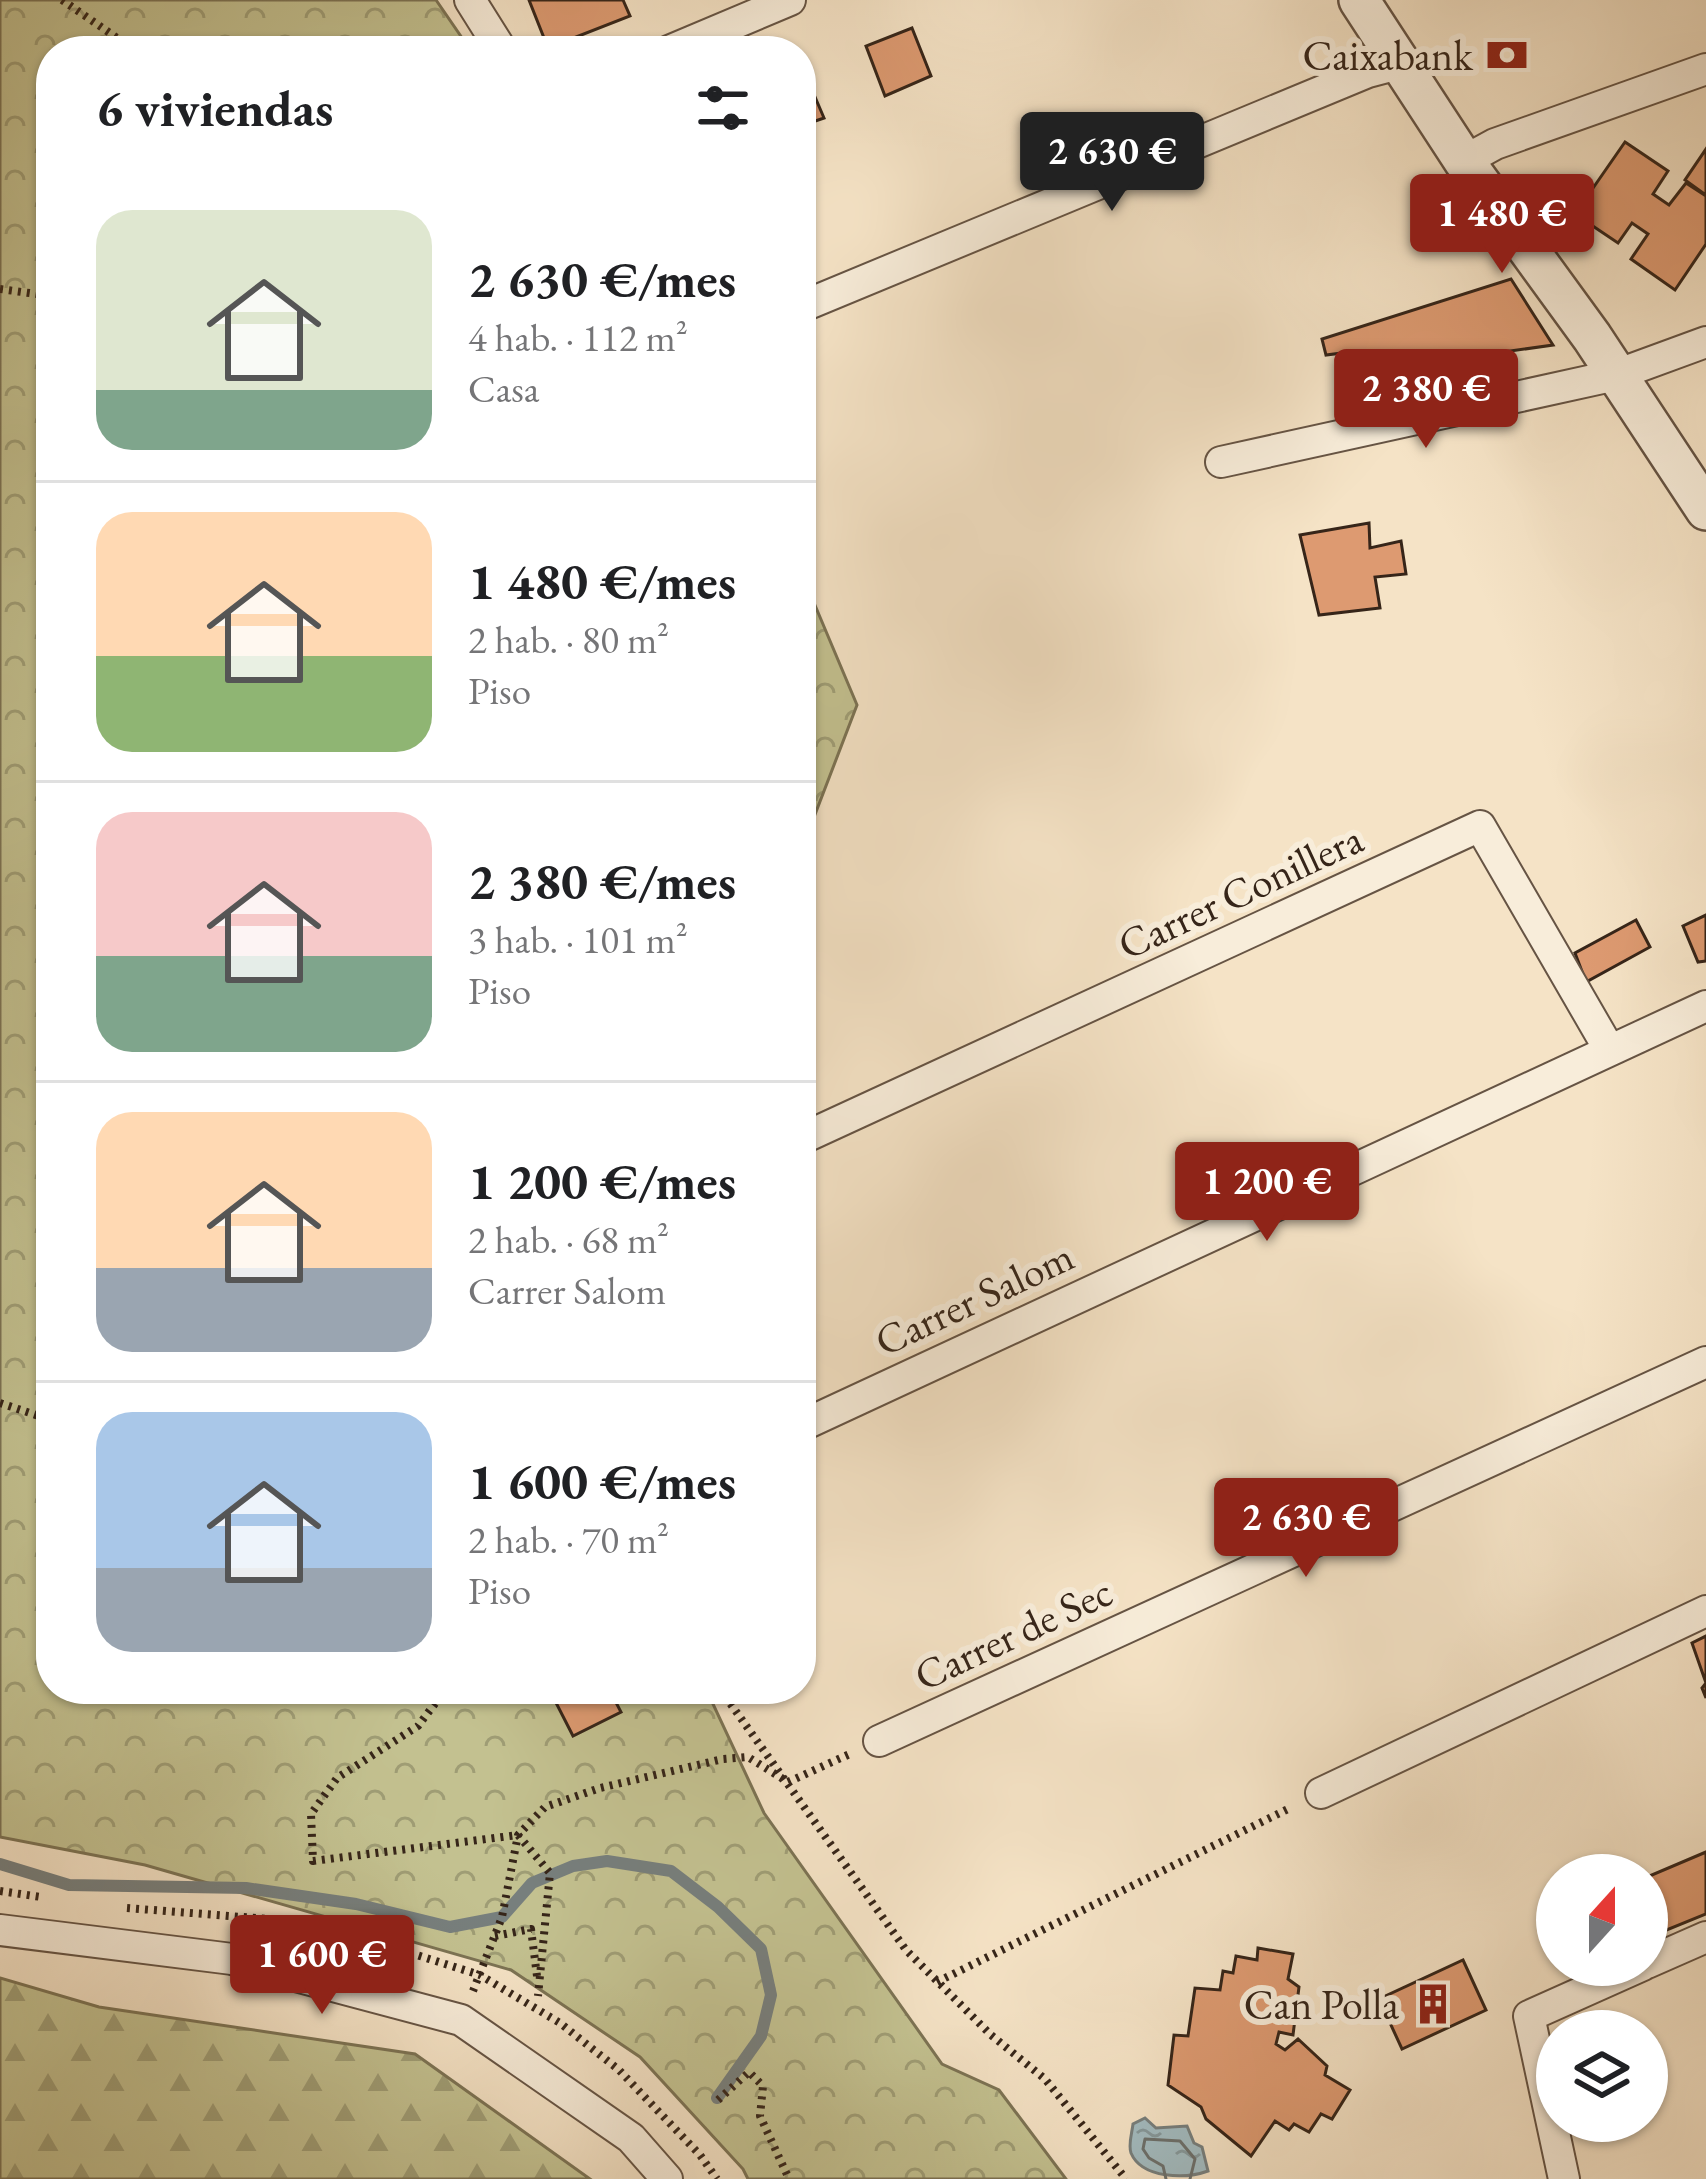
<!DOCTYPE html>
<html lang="es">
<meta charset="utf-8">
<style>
:root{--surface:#fff;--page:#f2f2f2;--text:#202124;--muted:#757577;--line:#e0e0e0;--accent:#8f2418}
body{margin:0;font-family:"EB Garamond",serif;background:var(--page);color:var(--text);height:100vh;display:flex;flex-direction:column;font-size:45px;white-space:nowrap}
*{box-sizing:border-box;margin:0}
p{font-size:39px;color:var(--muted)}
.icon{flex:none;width:66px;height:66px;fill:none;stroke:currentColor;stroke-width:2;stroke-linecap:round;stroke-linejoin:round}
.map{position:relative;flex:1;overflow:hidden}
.panel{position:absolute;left:36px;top:36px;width:780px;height:1668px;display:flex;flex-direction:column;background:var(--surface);border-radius:48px;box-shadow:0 3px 9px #0004}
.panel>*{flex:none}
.needle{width:78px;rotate:21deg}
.controls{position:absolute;left:1536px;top:1854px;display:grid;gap:24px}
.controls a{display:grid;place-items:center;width:132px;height:132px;border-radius:50%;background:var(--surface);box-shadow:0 3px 9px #0004;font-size:60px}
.price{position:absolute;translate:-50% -102px;padding:0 27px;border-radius:12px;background:var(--accent);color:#fff;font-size:39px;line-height:78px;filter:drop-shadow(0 3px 6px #0008)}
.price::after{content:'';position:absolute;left:50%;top:72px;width:36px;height:27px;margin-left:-18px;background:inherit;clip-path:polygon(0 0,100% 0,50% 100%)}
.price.active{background:#222;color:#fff}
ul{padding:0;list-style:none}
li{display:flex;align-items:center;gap:36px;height:300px;padding:0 60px}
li+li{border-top:3px solid var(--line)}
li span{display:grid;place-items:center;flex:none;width:336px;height:240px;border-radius:36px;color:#555}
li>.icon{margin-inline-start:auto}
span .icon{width:144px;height:144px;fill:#fffc;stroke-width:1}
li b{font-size:51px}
h2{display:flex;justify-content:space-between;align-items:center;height:144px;padding:0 60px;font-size:51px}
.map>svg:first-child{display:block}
</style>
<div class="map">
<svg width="1706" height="2179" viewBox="0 0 1706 2179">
<defs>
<pattern id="forest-firs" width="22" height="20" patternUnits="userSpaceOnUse" patternTransform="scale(3)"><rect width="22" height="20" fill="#c3c190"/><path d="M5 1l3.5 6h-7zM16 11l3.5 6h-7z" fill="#9f9d75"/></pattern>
<pattern id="park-crowns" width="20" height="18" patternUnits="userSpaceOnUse" patternTransform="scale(3)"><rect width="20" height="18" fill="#c3c190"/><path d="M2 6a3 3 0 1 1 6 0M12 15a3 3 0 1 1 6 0" fill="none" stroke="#9f9d75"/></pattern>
<pattern id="water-ripples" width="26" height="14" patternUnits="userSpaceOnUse" patternTransform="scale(3)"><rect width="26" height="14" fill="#a2bbc0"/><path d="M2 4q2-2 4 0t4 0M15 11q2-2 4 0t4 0" fill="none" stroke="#85989b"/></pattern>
</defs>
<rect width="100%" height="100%" fill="#f5e3c6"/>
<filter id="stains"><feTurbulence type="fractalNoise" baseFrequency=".00167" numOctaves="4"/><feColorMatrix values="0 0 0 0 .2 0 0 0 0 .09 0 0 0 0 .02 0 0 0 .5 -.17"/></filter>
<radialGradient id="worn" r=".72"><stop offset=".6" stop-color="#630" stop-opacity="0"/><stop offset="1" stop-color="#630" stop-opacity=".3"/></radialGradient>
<path fill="url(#forest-firs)" stroke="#7c7354" stroke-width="3" d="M0 1978 99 2007 415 2054 590 2179H0Z"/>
<path fill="url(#park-crowns)" stroke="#7c7354" stroke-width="3" d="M0 0H436L471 51H51V1689H706L764 1813 942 2064 999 2090 1066 2179H748L743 2169 640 2057 511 1970 145 1865 0 1837Z
M801 572 857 705 801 851Z"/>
<path fill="url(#water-ripples)" stroke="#777f7d" stroke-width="3" d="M1145 2118 1156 2128 1187 2126 1194 2143 1202 2147 1208 2171C1186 2179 1142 2179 1131 2153 1128 2145 1132 2133 1133 2124Z"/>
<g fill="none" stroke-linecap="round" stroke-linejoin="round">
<path stroke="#6c706c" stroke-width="3" d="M1166 2179 1163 2166 1149 2158 1143 2149 1145 2139 1180 2141 1195 2159 1190 2179"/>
<path stroke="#777f7d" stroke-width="12" d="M0 1864 69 1885 246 1888 356 1904 450 1927 502 1917 532 1883 573 1866 607 1861 671 1871 718 1907 761 1949 771 1995 761 2036 717 2098"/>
</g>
<path fill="#dd9a71" stroke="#362519" stroke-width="3" d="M529 0H623L630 16 548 48Z
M912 28 931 76 885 96 866 46Z
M801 64 824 118 801 126Z
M1625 142 1668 171 1653 194 1669 205 1686 183 1706 196V244L1675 290 1631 259 1648 234 1632 223 1618 243 1575 214Z
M1706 149V195L1685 180Z
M1511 279 1553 345 1356 373 1350 352 1326 355 1322 339Z
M1369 523 1370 548 1401 541 1406 574 1375 577 1380 608 1319 615 1300 535Z
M1706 915V961L1698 962 1683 926Z
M1636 920 1650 947 1586 982 1575 953Z
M1706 1636V1698L1702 1688 1706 1683 1692 1643Z
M549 1689H609L621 1712 573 1736Z
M1706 1852V1914L1647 1938V1877Z
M1258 1948 1293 1954 1288 1979 1299 1987 1293 2035 1279 2032 1276 2044 1285 2050 1298 2039 1327 2066 1325 2075 1350 2090 1332 2119 1321 2114 1309 2132 1294 2124 1289 2130 1275 2121 1251 2156 1206 2119 1201 2107 1168 2085 1174 2035 1188 2036 1195 1988 1220 1990 1223 1971 1233 1973 1236 1956 1257 1960Z
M1463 1960 1486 2010 1402 2049 1379 1999Z"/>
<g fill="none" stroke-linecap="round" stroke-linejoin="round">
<g stroke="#665444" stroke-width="34">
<path id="minor" d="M470 0 502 51
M669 51 790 0
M1464 161 1495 144 1706 69
M801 307 1368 72 1402 63
M1221 462 1616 375 1706 342
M801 1139 1480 826 1609 1049
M801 1426 1706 1006
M879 1741 1706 1362
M1321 1793 1706 1611
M0 1930 232 1959 461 2020 631 2138 667 2179
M1647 1963 1706 1937
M1564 2179 1529 2016 1643 1965"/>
</g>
<g stroke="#665444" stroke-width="44">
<path id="tertiary" d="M1359 0 1464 161 1592 337 1706 510"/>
</g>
<path stroke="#362519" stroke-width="8" stroke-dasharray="3 6" stroke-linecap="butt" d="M62 0 136 51
M0 289 51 296
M0 1403 51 1420
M446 1689 418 1726 337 1778 311 1814 313 1861 518 1835 550 1873 538 1996
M720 1689 906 1950 991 2035 1045 2079 1126 2179
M788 1782 852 1753
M0 1891 41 1897
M127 1908 294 1921 344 1932 480 1975 560 2023 619 2070 700 2155 717 2179
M495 1936 531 1929 537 1976
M937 1982 1292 1807
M473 1991 502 1917 518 1835 545 1807 600 1788 723 1759 748 1757 783 1779
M718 2100 749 2072 763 2086 760 2116 789 2179"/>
<use href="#minor" stroke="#f8edda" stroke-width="30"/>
<use href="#tertiary" stroke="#f8edda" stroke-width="39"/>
</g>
<defs>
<g id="bank-bare" transform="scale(3.24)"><path d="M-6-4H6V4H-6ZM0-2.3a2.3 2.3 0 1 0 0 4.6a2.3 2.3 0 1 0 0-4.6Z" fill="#8f2418" stroke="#f8edda" stroke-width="2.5" paint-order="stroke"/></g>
<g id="building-bare" transform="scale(3.24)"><path d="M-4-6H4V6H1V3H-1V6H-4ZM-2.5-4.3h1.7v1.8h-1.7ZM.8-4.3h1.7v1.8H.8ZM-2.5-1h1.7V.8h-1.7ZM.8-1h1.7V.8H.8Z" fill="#8f2418" stroke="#f8edda" stroke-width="2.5" paint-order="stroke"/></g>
</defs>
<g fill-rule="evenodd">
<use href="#bank-bare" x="1507" y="55"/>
<use href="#building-bare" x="1433" y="2004"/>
</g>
<g text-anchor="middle" stroke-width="12" stroke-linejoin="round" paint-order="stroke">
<g font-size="42" fill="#362519" stroke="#f8edda" text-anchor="end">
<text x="1473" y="70">Caixabank</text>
<text x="1399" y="2019">Can Polla</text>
</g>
<g font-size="42" fill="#362519" stroke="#f8edda">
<text transform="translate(1240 891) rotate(-25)" y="15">Carrer Conillera</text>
<text transform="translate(974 1298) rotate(-25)" y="15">Carrer Salom</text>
<text transform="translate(1013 1633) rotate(-25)" y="15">Carrer de Sec</text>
</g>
</g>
<rect width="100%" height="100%" filter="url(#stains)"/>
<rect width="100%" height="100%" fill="url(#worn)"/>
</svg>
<div class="controls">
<a><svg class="needle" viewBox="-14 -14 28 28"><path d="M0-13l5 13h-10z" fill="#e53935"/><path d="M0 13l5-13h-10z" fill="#757577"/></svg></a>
<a><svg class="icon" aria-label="layers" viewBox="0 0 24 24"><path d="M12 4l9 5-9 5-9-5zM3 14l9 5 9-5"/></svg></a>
</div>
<b class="price active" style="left:1112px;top:214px">2 630 €</b>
<b class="price" style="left:1502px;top:276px">1 480 €</b>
<b class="price" style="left:1426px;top:451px">2 380 €</b>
<b class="price" style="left:1267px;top:1244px">1 200 €</b>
<b class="price" style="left:1306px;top:1580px">2 630 €</b>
<b class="price" style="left:322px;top:2017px">1 600 €</b>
<section class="panel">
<h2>6 viviendas<svg class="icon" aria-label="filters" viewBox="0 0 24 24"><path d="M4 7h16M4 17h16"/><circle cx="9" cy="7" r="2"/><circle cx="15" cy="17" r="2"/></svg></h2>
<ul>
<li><span style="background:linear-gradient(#dfe7d0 75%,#7fa58c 0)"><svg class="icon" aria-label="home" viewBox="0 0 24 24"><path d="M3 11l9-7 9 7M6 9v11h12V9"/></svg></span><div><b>2 630 €/mes</b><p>4 hab. · 112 m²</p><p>Casa</p></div></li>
<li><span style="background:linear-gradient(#ffd9b3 60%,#8fb573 0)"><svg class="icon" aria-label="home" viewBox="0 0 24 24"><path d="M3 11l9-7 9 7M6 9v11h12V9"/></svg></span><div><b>1 480 €/mes</b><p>2 hab. · 80 m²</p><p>Piso</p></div></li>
<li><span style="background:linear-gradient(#f6c9c9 60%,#7fa58c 0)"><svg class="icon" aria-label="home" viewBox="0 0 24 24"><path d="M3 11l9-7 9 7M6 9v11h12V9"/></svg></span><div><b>2 380 €/mes</b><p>3 hab. · 101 m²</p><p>Piso</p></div></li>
<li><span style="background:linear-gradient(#ffd9b3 65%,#9aa5b1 0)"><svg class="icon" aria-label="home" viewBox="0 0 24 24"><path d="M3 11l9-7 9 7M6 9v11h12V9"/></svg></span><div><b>1 200 €/mes</b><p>2 hab. · 68 m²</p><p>Carrer Salom</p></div></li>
<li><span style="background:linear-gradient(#a9c7e8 65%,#9aa5b1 0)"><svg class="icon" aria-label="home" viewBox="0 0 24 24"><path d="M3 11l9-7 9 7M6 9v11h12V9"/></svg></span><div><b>1 600 €/mes</b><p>2 hab. · 70 m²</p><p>Piso</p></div></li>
</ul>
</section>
</div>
